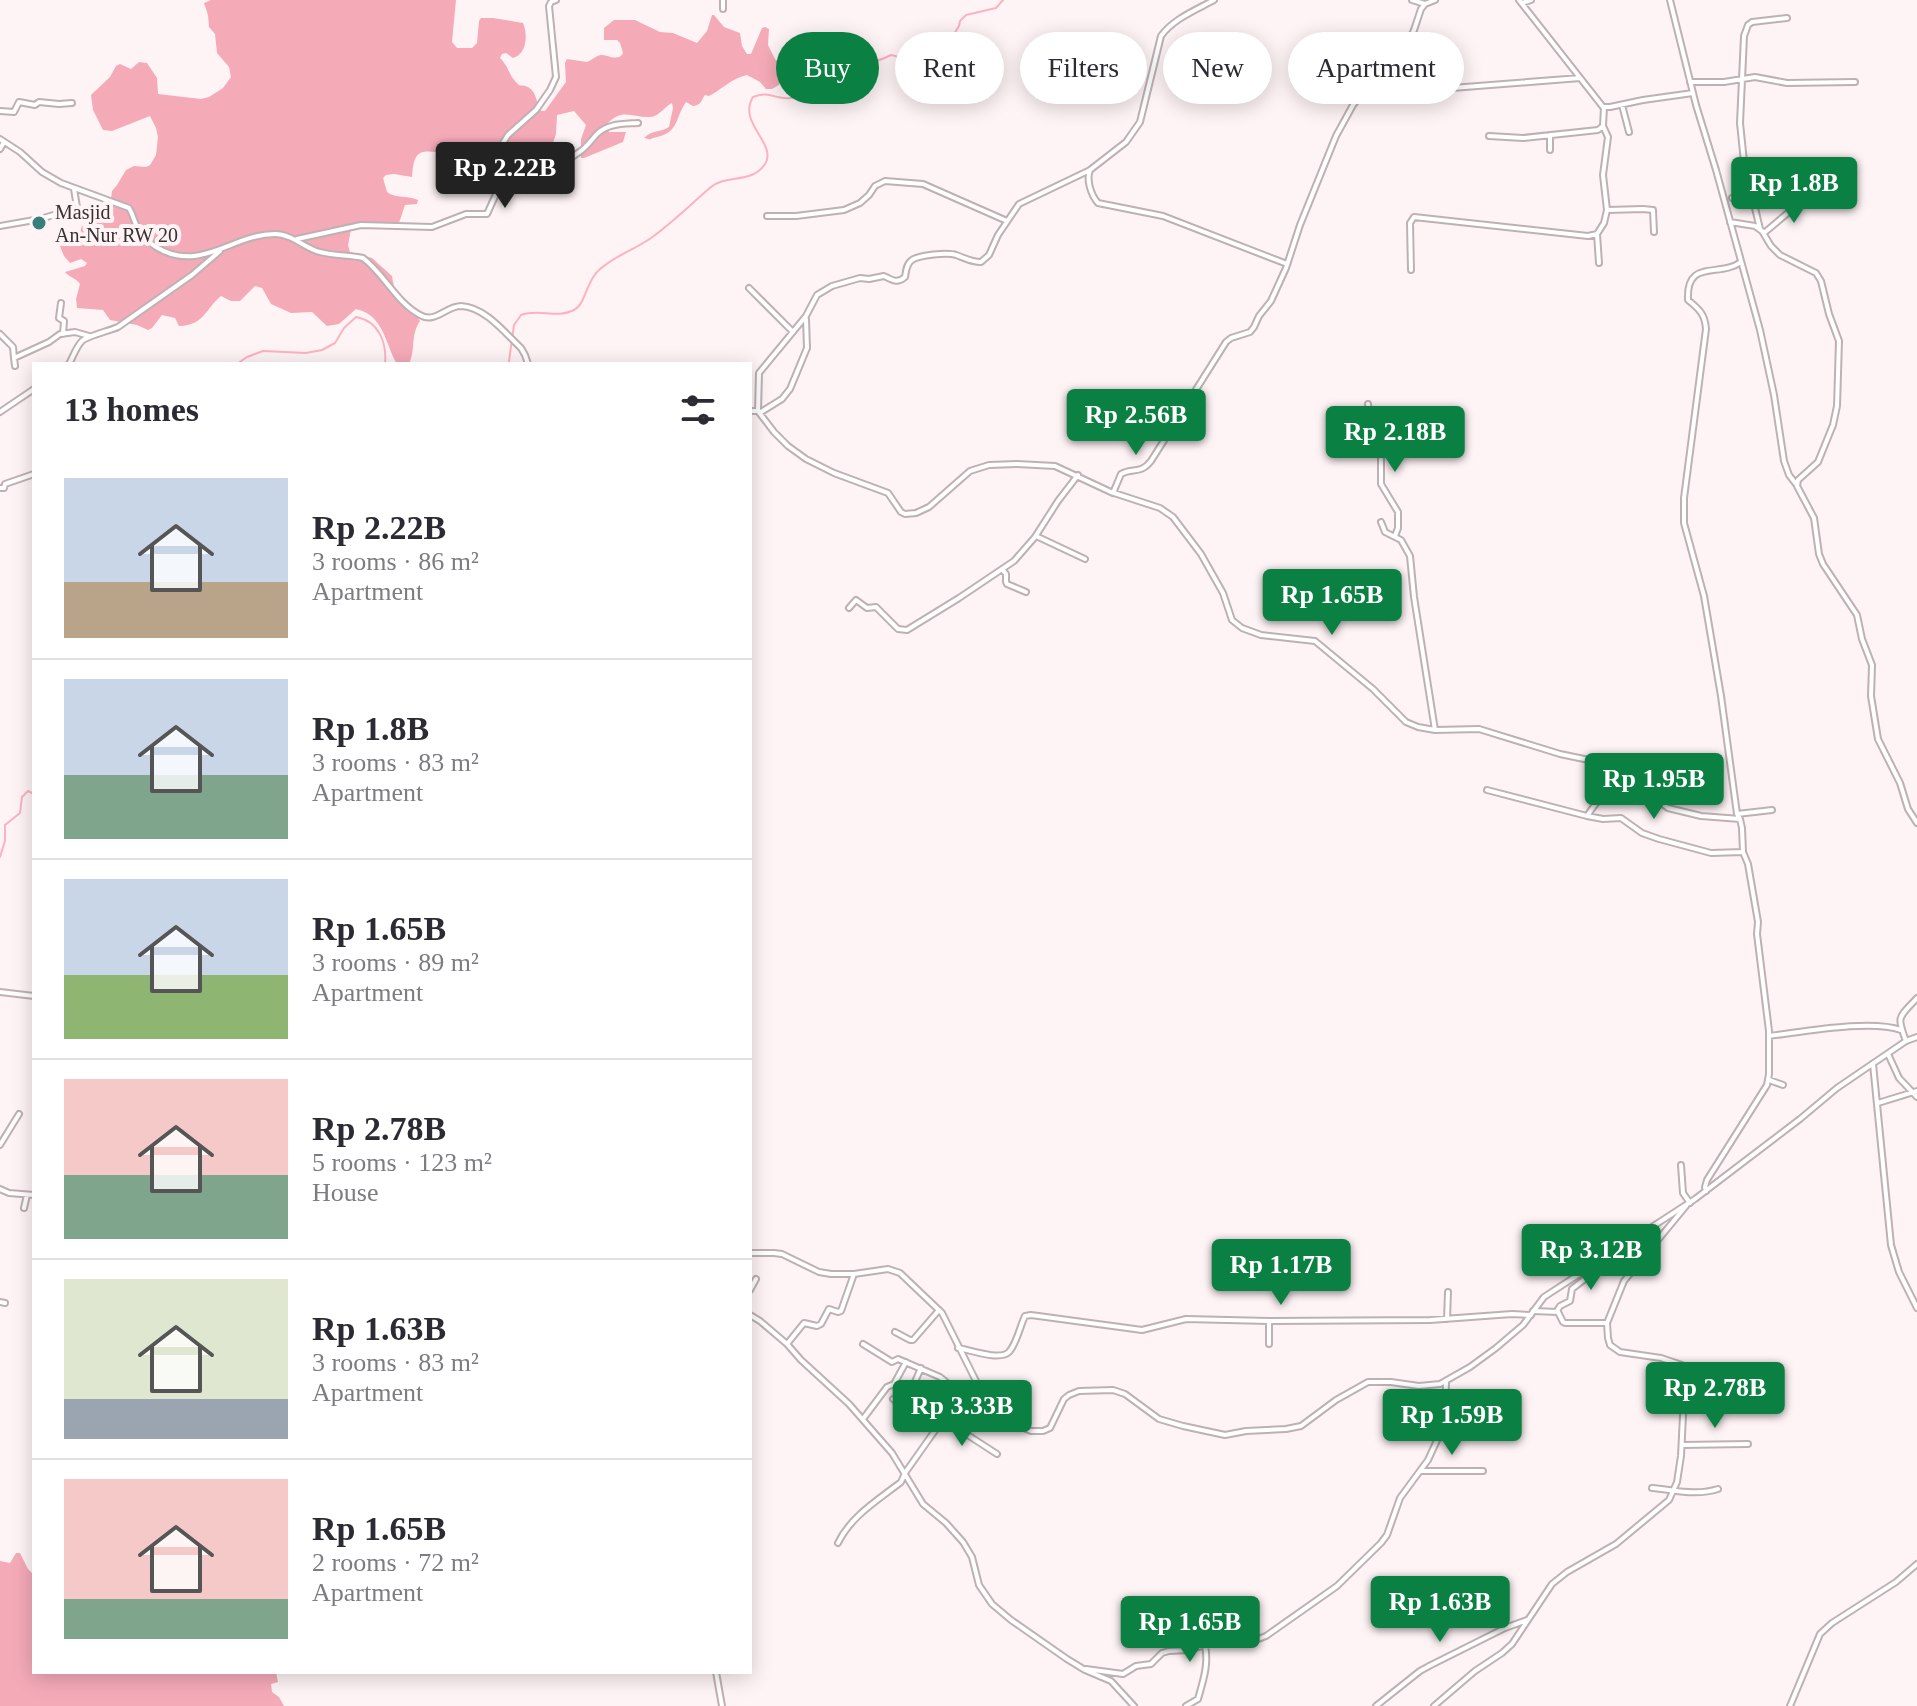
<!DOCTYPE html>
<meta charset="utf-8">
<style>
:root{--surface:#fff;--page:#f7f7f7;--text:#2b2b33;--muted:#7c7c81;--line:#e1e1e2;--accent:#0b8043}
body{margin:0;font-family:"Times New Roman",serif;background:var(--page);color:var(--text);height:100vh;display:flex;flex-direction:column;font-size:30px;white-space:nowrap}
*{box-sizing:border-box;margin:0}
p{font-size:26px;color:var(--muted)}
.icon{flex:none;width:44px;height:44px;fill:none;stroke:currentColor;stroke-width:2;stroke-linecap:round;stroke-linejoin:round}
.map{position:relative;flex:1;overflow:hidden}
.panel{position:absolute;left:32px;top:362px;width:720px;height:1312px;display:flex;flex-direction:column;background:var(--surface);border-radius:0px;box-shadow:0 4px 20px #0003}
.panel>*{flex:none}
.top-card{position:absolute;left:776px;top:32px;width:760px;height:72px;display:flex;gap:16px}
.price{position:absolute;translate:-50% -68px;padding:0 18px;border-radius:8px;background:var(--accent);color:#fff;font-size:26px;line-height:52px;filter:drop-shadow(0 2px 4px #0008)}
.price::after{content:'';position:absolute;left:50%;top:48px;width:24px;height:18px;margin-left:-12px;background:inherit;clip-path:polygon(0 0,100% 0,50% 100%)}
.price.selected{background:#222;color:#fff}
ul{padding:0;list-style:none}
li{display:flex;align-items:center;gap:24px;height:200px;padding:0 32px}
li+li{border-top:2px solid var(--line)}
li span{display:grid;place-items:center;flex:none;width:224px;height:160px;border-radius:0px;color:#555}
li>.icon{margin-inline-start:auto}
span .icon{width:96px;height:96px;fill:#fffc;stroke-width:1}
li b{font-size:34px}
h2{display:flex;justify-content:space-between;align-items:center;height:96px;padding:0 32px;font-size:34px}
.tag{padding:0 28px;border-radius:36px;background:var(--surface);box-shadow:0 4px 20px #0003;font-size:28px;line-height:72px}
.tag.selected{background:var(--accent);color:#fff}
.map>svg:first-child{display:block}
</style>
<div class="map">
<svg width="1917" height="1706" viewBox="0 0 1917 1706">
<rect width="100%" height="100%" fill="#fff4f5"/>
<path fill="#f5aab8" d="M211 0H456L452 42 457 48H472L477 43 479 21 481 18H493L523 23C528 34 527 54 513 58L506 53 502 54 500 58C509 67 509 75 515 81 522 89 519 83 528 87 537 92 536 103 541 111H545L566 82 565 63 567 59 587 62C592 60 595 56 601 55 609 55 613 60 621 56L623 53 620 43 617 40H604V28L614 20H635L660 32 673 33 697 43 707 31 712 15H714L724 27 740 33 742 46 747 54H751L762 28 765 27 769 29 768 45 775 59 781 65 783 71 779 85 772 89H766L760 82 747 75C730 79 723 89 709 96L705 95C701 100 702 105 693 106L686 102C675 118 679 132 657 137 646 140 653 140 644 138 653 129 660 133 669 127L673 108 672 103C665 106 659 117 650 117 633 118 622 107 607 124L609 132H626L623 142 584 158H581V139L586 125 574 111 557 115 556 134 549 154 539 163V171L505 187 501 179 479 186 474 180 471 167 455 162 456 150 453 146 444 147 441 144 438 147 436 152C432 152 428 151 424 152 413 153 413 168 412 177L394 174 386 175 383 178 387 192C396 199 408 195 418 200L417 204 405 205 399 223 352 224 348 245 350 252 372 258 392 276 396 299 416 315 420 321C410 336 416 349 409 364H397C385 344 384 315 356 309L339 324 327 326 312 312 291 313 271 304 262 288 255 286 240 301H231L221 296C205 309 205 325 179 326L175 318 162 315 152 328 148 330 137 325 110 320 103 310 77 308 76 299 80 284C76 278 69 277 65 272L85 266 87 263 81 259 70 263 64 256 59 244C71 239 78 240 82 226 94 225 101 215 110 208L112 191 117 185 126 170 134 166 146 167 150 165 156 155 158 137 156 128 150 116 112 131 103 130 93 110 91 95 110 77 116 66 120 64 131 69 139 62 147 63 157 78 158 94 201 99 209 97 223 88 231 77 229 67 217 53 215 34 209 27 208 15 204 3Z
M16 1553H20L28 1569 34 1575V1672H276L278 1682 271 1684 272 1692 279 1697 284 1706H0V1561L10 1563Z"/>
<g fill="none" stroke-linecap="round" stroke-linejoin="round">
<path stroke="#fdb2c0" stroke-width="2" d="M237 364 247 357 263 351 306 353 322 350 335 343 344 328 356 317C379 321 387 343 385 364
M510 364 509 361 514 325 521 315C539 308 557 319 574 310 586 304 586 281 599 270 614 256 634 250 651 238 672 223 691 204 711 187 727 174 752 184 765 164 778 144 737 123 753 97 769 90 776 100 790 98 805 96 813 81 826 75 848 66 871 66 891 55 900 56 905 62 914 62L949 42 959 26 960 21 966 15 996 8 1003 0
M0 857 5 841V825L20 813 22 797 28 791 34 794"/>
<g stroke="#beb1b3" stroke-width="8">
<path id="minor" d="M1214 0C1196 10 1173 19 1161 36L1140 122 1126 142 1090 170C1086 180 1091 195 1098 203L1163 216 1287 264
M1412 0 1425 4
M1519 0 1603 107H1610L1643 100 1693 93
M1670 0 1696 105 1716 170 1760 330 1774 395 1784 461 1789 475 1796 484
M1522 3 1531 0
M723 9V0
M1374 81 1384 84 1452 88 1580 78
M1690 82H1724L1755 77 1787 83 1855 82
M1622 105 1629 132
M0 111 14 112 19 102 35 105 39 102 59 104 72 103
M1550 135V150
M1489 136 1523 138 1598 130 1603 126 1604 107
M0 139 20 152 42 172 61 183 129 208C134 216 135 227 142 235 146 241 151 243 156 247 200 274 232 234 275 234 292 234 306 249 320 252 334 256 349 255 363 258 385 275 396 302 420 315 435 324 446 306 461 306 485 307 505 333 521 348L525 355 528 364
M0 149 4 142
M497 192C525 185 555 169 578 153 586 148 590 142 596 135 607 123 623 124 638 123
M1732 198 1751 195
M1607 210 1643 209 1653 210 1654 232
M767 216H796L844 210 860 203 869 195 875 186 885 181 923 184 1007 221
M1730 222 1755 226 1762 231 1771 246 1780 255 1816 273 1821 281 1829 314 1839 341 1837 406 1833 425 1818 462 1798 480 1797 486 1814 518 1819 554 1823 564 1857 615 1862 639 1872 665 1871 696 1878 739 1900 783 1908 809 1917 823
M0 226 40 219 74 209 77 207 74 189
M1760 229 1744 162 1740 123 1744 36 1748 25 1752 22 1787 18
M1764 233 1808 196
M1597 234 1599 263
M297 239 361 225 432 227 466 214H487L497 192 495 158 498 151 508 135 536 110 550 90 556 77 549 6 551 2 556 0
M1411 270 1410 223 1414 217 1588 236 1597 234 1604 223 1607 210 1603 175 1608 137 1603 126
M749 288 793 332
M61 303 59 318 64 321 63 334
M0 334 13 347 14 358 49 342 60 334 75 332 89 336
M14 358 15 366
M69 364C73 357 76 347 82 341 87 336 109 331 118 327L192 275 220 251
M1368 404 1372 430 1381 452V484L1398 512V528L1395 536
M750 411H758L774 432 788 446 806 459 834 473 888 493 901 512 905 514 916 513 929 507 970 471 989 465 1017 464 1055 466 1113 493 1121 474C1133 467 1140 475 1151 461L1226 342 1231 338 1250 332 1254 327 1259 316 1271 301 1286 268 1300 225 1336 136 1353 105 1386 66 1408 43 1414 30 1421 9 1425 4 1435 0
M758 411 759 373 806 316 817 295 832 286 860 278 869 279 884 276C892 280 897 284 905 277 906 272 906 264 912 260 919 255 948 252 956 255 965 258 971 262 981 262L989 255 998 235 1019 204 1090 170
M0 412 34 389
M761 412 782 399 790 389 807 348 806 319
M0 488H4L5 484 34 474
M1114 493 1160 508 1173 517 1201 554 1223 593 1232 620 1242 628 1261 635 1315 641 1373 689 1406 722 1418 727 1435 730 1479 729 1560 754 1589 760 1632 782 1652 785 1656 788 1664 805 1668 808 1701 816 1740 819
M1381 522 1385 532 1401 540 1410 556 1414 597 1435 730
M1036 536 1085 559
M1002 569 1006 574V582L1007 584 1026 592
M849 608 856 600 867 608 876 607 898 629 907 630 959 598 1014 561 1035 537 1058 501 1078 475
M1487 790 1587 816C1599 799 1597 798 1617 793L1623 780 1627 778
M1737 814 1772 810
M1587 816 1603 819 1621 818 1642 833 1659 839 1711 853 1743 852
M1769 1036C1803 1032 1870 1019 1901 1030
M1906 1041C1896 1015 1899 1018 1917 998
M1888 1054 1899 1078 1917 1097
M1873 1064 1891 1245 1899 1272 1917 1308
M1769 1080 1783 1085
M1878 1103 1917 1091
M0 1145 19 1114
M1681 1165 1683 1193 1690 1203
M0 1189 9 1193 34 1195
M1706 1191 1705 1187 1707 1180 1767 1085 1769 1074V1031L1757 934 1758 922 1748 864 1743 852 1742 828 1740 819 1737 814 1721 696 1704 596 1684 523V498L1706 329C1705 314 1699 309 1688 300 1686 258 1719 278 1741 262
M24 1208 27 1195
M750 1290 756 1279
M0 1302 5 1303
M1533 1311 1558 1312 1563 1322 1565 1323H1607
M1557 1311 1560 1306 1570 1301 1572 1289 1599 1268 1607 1257
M750 1315 760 1321 787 1344 801 1360 849 1404 892 1453 923 1504 946 1523 963 1542 972 1557 979 1585 992 1604 1011 1620 1067 1659 1085 1670 1111 1681 1134 1706
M1447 1319 1448 1292
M895 1332 910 1340H913L939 1310
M787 1344 804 1323 817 1326 821 1324 829 1309 838 1312 841 1311 854 1274
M1269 1344V1321
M958 1348C970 1350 1000 1361 1009 1352 1017 1343 1020 1326 1025 1316L1031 1315 1142 1330 1186 1319 1269 1321 1430 1320 1512 1314 1531 1315
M911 1391 918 1395
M965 1397 991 1412
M893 1399 900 1405 907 1400 921 1368
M907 1400 921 1412
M945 1418 963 1432 997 1454
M863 1419 887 1387 894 1384 906 1362
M1682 1445 1748 1444
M1421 1471H1483
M1652 1488C1675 1490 1696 1496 1718 1489
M838 1543C851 1516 878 1500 901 1482L905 1473 941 1422 965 1397 940 1377 898 1359 892 1362 863 1344
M1086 1669 1123 1674 1136 1666 1151 1664 1162 1653 1169 1651 1187 1650 1214 1643 1218 1635 1221 1634 1253 1641 1266 1636 1337 1586 1381 1543 1387 1535 1400 1498 1428 1460 1445 1423 1446 1381
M716 1672 722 1706
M1186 1706 1198 1699C1203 1681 1209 1664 1205 1646
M1376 1706 1420 1671 1431 1665 1505 1628 1527 1620
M1434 1706 1475 1671 1502 1653 1512 1644 1552 1584 1567 1572 1616 1544 1669 1500 1677 1482 1681 1456 1685 1375 1682 1365 1661 1358 1620 1352 1610 1345 1608 1338 1607 1323 1624 1281 1686 1206
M1790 1706 1820 1634 1832 1623 1896 1582 1917 1564"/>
</g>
<g stroke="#beb1b3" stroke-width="8">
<path id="tertiary" d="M0 992 34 996
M750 1253H774L782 1254 819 1272 831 1274H854L888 1269 900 1273 942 1313 991 1411 1005 1420 1031 1431H1043L1050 1428 1064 1399 1069 1395 1079 1391 1113 1390 1125 1394 1159 1419 1183 1426 1225 1435 1246 1431 1286 1429 1301 1426 1336 1400 1368 1382H1391L1419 1386 1440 1384 1470 1367 1496 1348 1523 1325 1544 1297 1695 1199 1800 1119 1837 1088 1906 1041 1917 1037"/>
</g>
<use href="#minor" stroke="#fff" stroke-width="4"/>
<use href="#tertiary" stroke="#fff" stroke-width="4"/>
</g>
<circle fill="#377f7b" stroke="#fff4f5" stroke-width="3" cx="39" cy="223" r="8"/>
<g text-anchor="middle" stroke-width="8" stroke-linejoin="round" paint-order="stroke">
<g font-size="20" fill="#363132" stroke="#fff4f5" text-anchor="start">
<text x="55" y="219">Masjid<tspan x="55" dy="23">An-Nur RW 20</tspan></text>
</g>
</g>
</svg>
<b class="price selected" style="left:505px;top:210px">Rp 2.22B</b>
<b class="price" style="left:1794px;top:225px">Rp 1.8B</b>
<b class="price" style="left:1136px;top:457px">Rp 2.56B</b>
<b class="price" style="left:1395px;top:474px">Rp 2.18B</b>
<b class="price" style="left:1332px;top:637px">Rp 1.65B</b>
<b class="price" style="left:1654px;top:821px">Rp 1.95B</b>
<b class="price" style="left:1591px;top:1292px">Rp 3.12B</b>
<b class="price" style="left:1281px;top:1307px">Rp 1.17B</b>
<b class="price" style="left:1715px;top:1430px">Rp 2.78B</b>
<b class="price" style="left:962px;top:1448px">Rp 3.33B</b>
<b class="price" style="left:1452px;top:1457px">Rp 1.59B</b>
<b class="price" style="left:1440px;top:1644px">Rp 1.63B</b>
<b class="price" style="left:1190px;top:1664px">Rp 1.65B</b>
<div class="top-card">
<a class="tag selected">Buy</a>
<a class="tag">Rent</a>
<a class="tag">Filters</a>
<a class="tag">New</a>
<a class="tag">Apartment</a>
</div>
<section class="panel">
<h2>13 homes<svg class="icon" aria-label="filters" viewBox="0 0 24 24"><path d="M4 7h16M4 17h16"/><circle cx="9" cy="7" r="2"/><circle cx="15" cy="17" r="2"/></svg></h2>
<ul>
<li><span style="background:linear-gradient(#c9d6e8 65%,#b9a48a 0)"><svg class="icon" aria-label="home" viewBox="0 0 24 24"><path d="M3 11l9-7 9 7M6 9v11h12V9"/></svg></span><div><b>Rp 2.22B</b><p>3 rooms · 86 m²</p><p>Apartment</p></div></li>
<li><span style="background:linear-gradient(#c9d6e8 60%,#7fa58c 0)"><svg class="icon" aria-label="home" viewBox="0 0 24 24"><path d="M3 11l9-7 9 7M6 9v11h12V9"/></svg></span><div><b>Rp 1.8B</b><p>3 rooms · 83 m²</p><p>Apartment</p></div></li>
<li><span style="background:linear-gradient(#c9d6e8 60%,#8fb573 0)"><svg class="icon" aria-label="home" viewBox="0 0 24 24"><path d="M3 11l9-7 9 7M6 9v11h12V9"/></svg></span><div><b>Rp 1.65B</b><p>3 rooms · 89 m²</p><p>Apartment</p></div></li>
<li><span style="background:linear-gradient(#f6c9c9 60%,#7fa58c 0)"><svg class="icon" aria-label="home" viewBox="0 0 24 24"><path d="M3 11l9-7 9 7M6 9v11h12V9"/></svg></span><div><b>Rp 2.78B</b><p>5 rooms · 123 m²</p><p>House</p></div></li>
<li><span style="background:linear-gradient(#dfe7d0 75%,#9aa5b1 0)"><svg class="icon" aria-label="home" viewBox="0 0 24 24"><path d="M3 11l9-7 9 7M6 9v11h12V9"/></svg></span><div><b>Rp 1.63B</b><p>3 rooms · 83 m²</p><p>Apartment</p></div></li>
<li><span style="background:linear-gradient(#f6c9c9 75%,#7fa58c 0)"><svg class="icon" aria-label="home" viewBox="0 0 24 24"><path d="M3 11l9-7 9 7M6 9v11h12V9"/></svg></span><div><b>Rp 1.65B</b><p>2 rooms · 72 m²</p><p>Apartment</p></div></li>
</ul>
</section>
</div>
